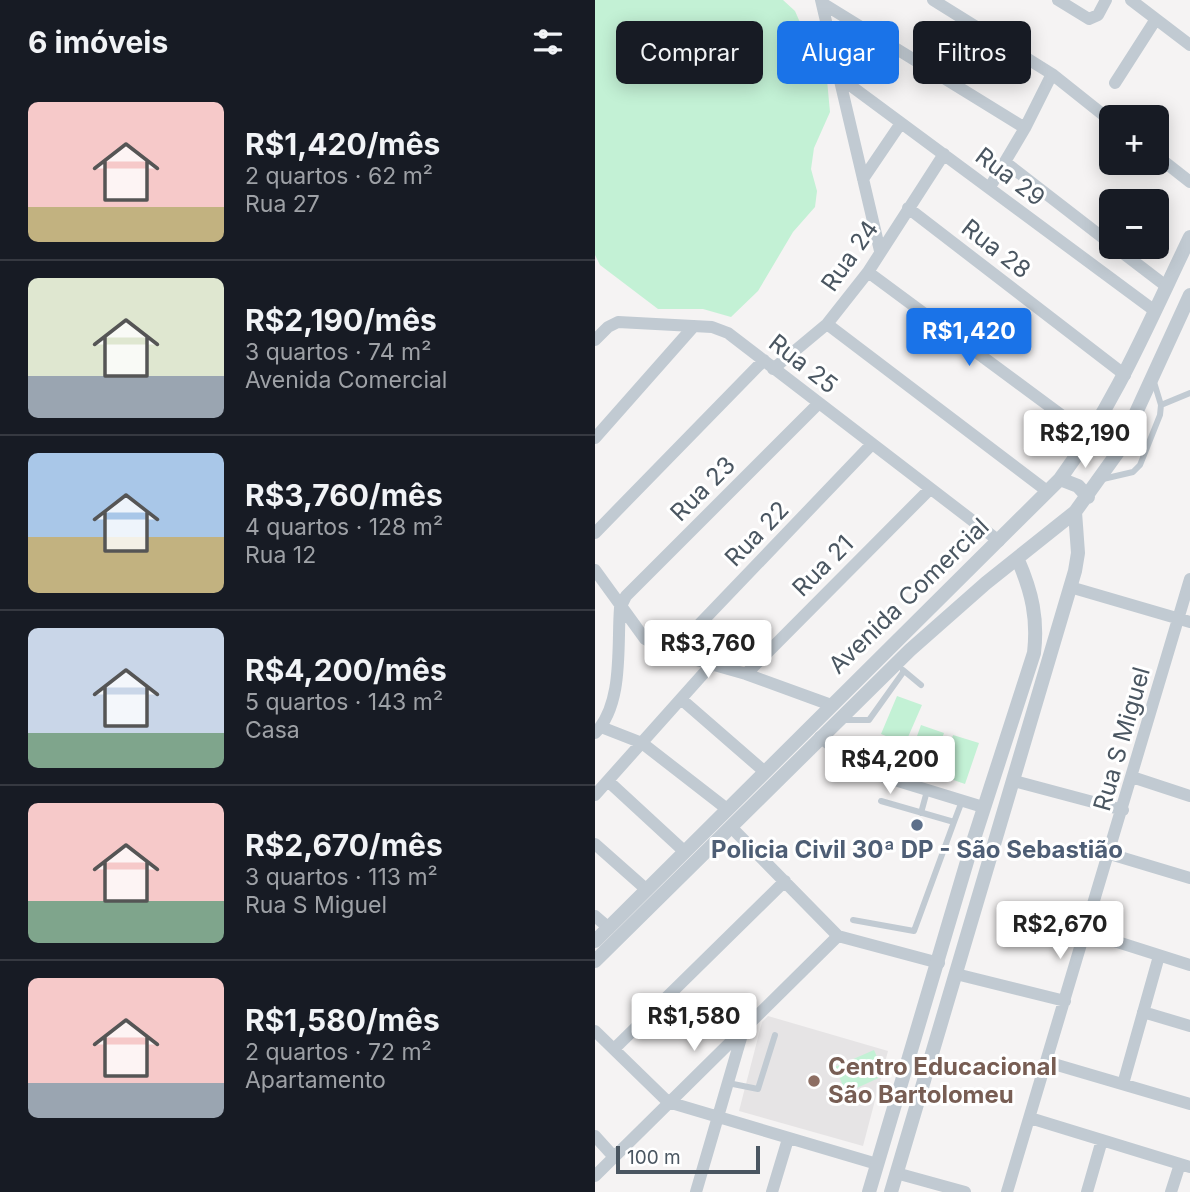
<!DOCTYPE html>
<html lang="pt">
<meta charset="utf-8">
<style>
:root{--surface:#171b24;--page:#242831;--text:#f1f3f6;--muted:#9ea1a6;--line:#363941;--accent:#1a73e8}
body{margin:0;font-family:Inter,sans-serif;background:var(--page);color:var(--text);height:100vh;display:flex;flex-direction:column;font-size:26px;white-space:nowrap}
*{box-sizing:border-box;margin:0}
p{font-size:23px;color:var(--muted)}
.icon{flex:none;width:38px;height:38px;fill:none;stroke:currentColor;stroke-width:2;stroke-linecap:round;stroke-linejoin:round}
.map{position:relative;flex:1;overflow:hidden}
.side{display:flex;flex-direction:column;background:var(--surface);width:595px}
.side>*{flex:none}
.top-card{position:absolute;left:21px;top:21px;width:469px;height:63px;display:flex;gap:14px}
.controls{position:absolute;left:504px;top:105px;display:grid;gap:14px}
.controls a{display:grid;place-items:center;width:70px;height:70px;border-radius:10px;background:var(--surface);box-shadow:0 4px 18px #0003;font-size:35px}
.scale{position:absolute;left:21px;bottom:18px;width:144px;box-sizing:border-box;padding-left:7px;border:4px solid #4a5661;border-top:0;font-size:19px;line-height:24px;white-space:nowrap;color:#4a5661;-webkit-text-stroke:5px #fff;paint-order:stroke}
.price{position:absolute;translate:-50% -60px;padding:0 16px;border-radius:7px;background:#fff;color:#222;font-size:23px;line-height:46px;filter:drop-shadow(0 2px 4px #0008)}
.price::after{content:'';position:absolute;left:50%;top:42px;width:21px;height:16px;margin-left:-10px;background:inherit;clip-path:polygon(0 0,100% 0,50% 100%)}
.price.on{background:var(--accent);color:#fff}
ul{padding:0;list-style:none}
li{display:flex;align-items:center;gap:21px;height:175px;padding:0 28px}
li+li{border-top:2px solid var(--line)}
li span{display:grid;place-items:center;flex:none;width:196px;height:140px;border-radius:10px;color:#555}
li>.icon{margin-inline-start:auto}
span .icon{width:84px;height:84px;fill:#fffc;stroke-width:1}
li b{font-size:30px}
h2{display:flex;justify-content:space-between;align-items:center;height:84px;padding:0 28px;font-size:30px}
.tag{padding:0 24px;border-radius:10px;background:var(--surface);box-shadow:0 4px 18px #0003;font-size:24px;line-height:63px}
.tag.on{background:var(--accent);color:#fff}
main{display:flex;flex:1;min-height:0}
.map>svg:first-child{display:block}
</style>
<main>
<section class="side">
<h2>6 imóveis<svg class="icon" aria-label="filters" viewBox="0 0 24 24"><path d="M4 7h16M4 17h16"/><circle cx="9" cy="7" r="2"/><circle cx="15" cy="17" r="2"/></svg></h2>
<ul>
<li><span style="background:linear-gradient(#f6c9c9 75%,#c2b280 0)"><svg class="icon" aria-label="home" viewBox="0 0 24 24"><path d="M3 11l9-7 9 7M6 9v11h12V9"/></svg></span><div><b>R$1,420/mês</b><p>2 quartos · 62 m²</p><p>Rua 27</p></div></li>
<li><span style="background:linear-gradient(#dfe7d0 70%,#9aa5b1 0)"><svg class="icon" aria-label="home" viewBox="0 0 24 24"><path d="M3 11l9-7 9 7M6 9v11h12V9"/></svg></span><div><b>R$2,190/mês</b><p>3 quartos · 74 m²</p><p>Avenida Comercial</p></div></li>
<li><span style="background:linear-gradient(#a9c7e8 60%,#c2b280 0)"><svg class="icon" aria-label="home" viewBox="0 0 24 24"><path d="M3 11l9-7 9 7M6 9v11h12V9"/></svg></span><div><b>R$3,760/mês</b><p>4 quartos · 128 m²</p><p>Rua 12</p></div></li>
<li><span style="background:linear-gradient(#c9d6e8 75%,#7fa58c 0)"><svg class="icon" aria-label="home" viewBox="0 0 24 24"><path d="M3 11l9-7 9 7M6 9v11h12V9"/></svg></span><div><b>R$4,200/mês</b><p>5 quartos · 143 m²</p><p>Casa</p></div></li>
<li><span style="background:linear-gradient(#f6c9c9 70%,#7fa58c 0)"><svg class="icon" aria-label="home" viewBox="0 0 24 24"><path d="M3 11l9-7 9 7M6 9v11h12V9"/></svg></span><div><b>R$2,670/mês</b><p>3 quartos · 113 m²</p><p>Rua S Miguel</p></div></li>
<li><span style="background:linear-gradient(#f6c9c9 75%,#9aa5b1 0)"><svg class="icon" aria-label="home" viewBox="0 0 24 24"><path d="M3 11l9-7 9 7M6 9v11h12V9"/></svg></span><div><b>R$1,580/mês</b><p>2 quartos · 72 m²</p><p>Apartamento</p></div></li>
</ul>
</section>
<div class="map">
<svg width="595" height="1192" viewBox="0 0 595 1192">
<rect width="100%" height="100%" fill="#f5f3f3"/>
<path fill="#e6e4e5" d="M173 1016 293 1051 268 1146 144 1111 167 1022Z"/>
<path fill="#c3f1d5" d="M0 0H188L200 11 207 27 201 44 232 80 235 112 219 148 216 169 222 191 220 207 198 232 163 291 136 317 108 309H63L5 265 0 255Z
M302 696 327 705 310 744 286 734Z
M326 725 349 733 335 771 312 764Z
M358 735 384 743 370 784 344 775Z
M279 1050 290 1075 251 1093 240 1067Z"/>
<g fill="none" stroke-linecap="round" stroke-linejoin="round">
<path stroke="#c1cad2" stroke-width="6" d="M566 405 595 393
M508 479 538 472 545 465 565 415 566 405 559 382
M308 670 326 685
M245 720H274L309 671
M286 801 359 822 367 801
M326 813 332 791
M258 920 319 931 359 822
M133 1083 163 1089 180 1035"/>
<path stroke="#c1cad2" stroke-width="12" d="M226 0 285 251
M338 0 457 74 516 121
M463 0 494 19 503 15 511 0
M536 0 595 45
M227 3 430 128
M244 77 560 311
M520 83 561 19
M562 156 595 182
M410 162 516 244
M268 179 306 123
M395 187 430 128 457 74
M313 208 530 375
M520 247 571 286
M273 272 496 437
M232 324 452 491
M0 340 13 327 23 322 117 327 133 333 404 541
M178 369 232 324 273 272 349 154
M0 438 99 326
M0 533 169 360
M0 570 50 639 77 653 151 674 236 705
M475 587 595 622
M77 653 277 444
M151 674 335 489
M86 699 170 772
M6 727 47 743 132 809
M0 733C29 704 22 645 25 608L31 596 224 403
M225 737 267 770 388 807
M537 777 595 796
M13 781 90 852
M419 781 528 810
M0 795 117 664
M136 827 243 936 344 963
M0 844 52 890
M515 854 595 878
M0 916 14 928
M491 932 595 965
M361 974 470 1001
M548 1012 595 1026
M0 1031 73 1102 282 1164
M19 1049 190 881
M452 1062 595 1104
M528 1084 564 956
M435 1118 595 1167
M0 1136 19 1157
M301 1173 370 1192
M0 1176 243 936
M101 1192 148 1031
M177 1192 193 1139
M412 1192 595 579
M492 1192 507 1140
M576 1192 585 1164"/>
<path stroke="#c1cad2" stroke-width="14" d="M465 479 483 486 493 497
M0 941 465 479C520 404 555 320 595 237
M0 961 315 650 391 583 480 512 523 452 595 295
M274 1192 376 848 439 653C443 619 437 592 423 560
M296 1192 480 571 483 553 480 512"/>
</g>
<circle fill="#5c6f8a" stroke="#fff" stroke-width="2.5" cx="322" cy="825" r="7"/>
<circle fill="#8d6e63" stroke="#fff" stroke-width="2.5" cx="219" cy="1081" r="7"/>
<g text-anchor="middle" stroke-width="6" stroke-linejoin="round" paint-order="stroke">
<g font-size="24" fill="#4a5661" stroke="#fff">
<text transform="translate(415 177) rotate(37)" y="8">Rua 29</text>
<text transform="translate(401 249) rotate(38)" y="8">Rua 28</text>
<text transform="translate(255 256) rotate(-55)" y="8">Rua 24</text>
<text transform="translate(208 364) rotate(38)" y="8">Rua 25</text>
<text transform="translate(108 489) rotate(-45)" y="8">Rua 23</text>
<text transform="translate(162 534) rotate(-46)" y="8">Rua 22</text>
<text transform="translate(228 566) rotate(-45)" y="8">Rua 21</text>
<text transform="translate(314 596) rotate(-44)" y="8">Avenida Comercial</text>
<text transform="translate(527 739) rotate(-74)" y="8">Rua S Miguel</text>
</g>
<g font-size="24" font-weight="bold" fill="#4e5e75" stroke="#fff">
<text x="322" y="858">Policia Civil 30ª DP - São Sebastião</text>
</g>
<g font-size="24" font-weight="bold" fill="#785e54" stroke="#fff" text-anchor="start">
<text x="233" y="1075">Centro Educacional<tspan x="233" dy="28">São Bartolomeu</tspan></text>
</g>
</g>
</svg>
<div class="controls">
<a>+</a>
<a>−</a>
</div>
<div class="scale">100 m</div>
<b class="price on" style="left:374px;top:368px">R$1,420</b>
<b class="price" style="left:490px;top:470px">R$2,190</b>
<b class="price" style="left:113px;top:680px">R$3,760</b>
<b class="price" style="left:295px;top:796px">R$4,200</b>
<b class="price" style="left:465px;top:961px">R$2,670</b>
<b class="price" style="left:99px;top:1053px">R$1,580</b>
<div class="top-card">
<a class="tag">Comprar</a>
<a class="tag on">Alugar</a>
<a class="tag">Filtros</a>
</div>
</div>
</main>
